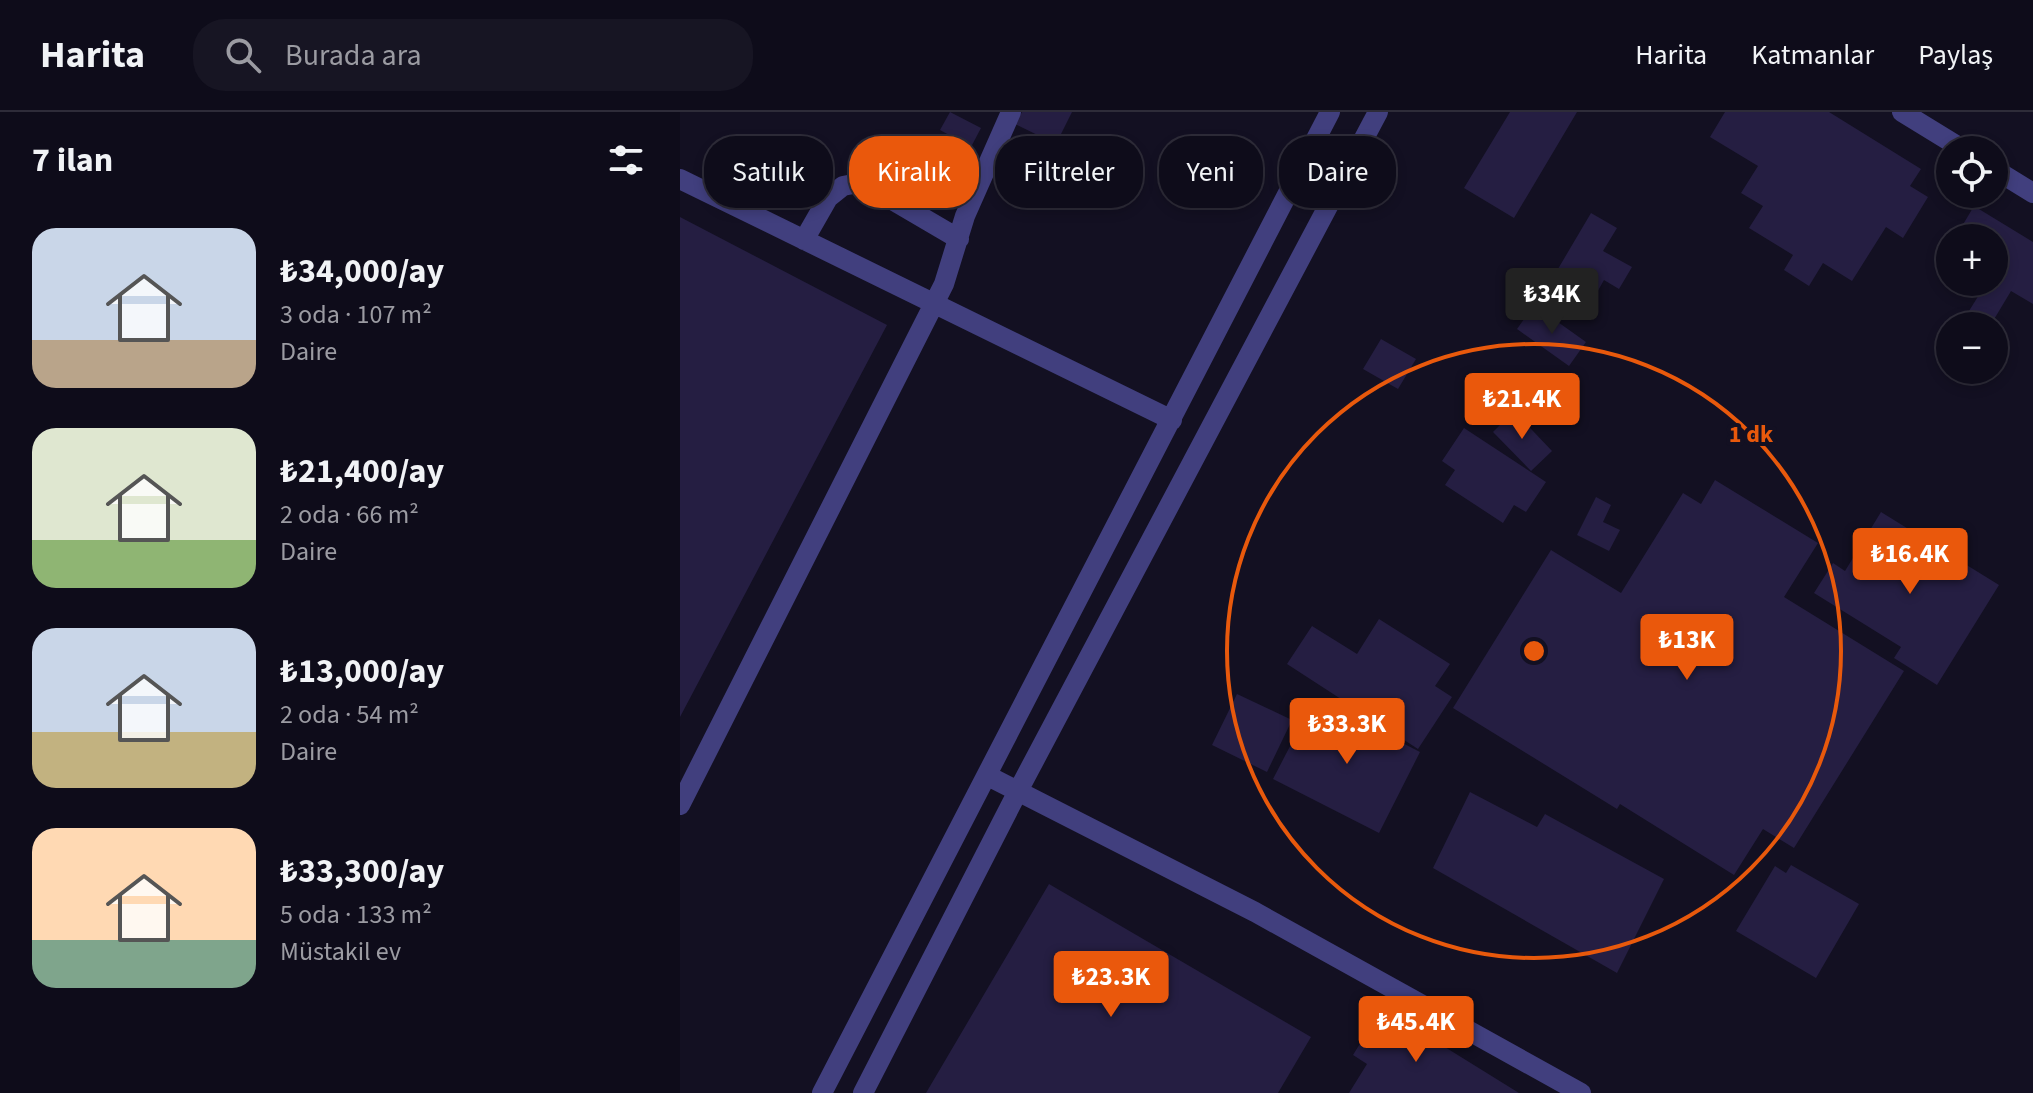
<!DOCTYPE html>
<html lang="tr">
<meta charset="utf-8">
<style>
:root{--surface:#0e0c1a;--page:#171523;--text:#f1f3f6;--muted:#9b9ba2;--line:#2e2c39;--accent:#ea580c}
body{margin:0;font-family:"Source Sans 3",sans-serif;background:var(--page);color:var(--text);height:100vh;display:flex;flex-direction:column;font-size:30px;white-space:nowrap}
*{box-sizing:border-box;margin:0}
p{font-size:26px;color:var(--muted)}
.icon{flex:none;width:44px;height:44px;fill:none;stroke:currentColor;stroke-width:2;stroke-linecap:round;stroke-linejoin:round}
.map{position:relative;flex:1;overflow:hidden}
.details{display:flex;flex-direction:column;background:var(--surface);width:680px}
.details>*{flex:none}
.banner{position:absolute;left:24px;top:24px;width:760px;height:72px;display:flex;gap:16px}
.tools{position:absolute;left:1256px;top:24px;display:grid;gap:16px}
.tools a{display:grid;place-items:center;width:72px;height:72px;border-radius:50%;background:var(--surface);box-shadow:0 4px 12px #0003,0 0 0 2px var(--line);font-size:40px}
.price{position:absolute;translate:-50% -68px;padding:0 18px;border-radius:8px;background:var(--accent);color:#fff;font-size:26px;line-height:52px;filter:drop-shadow(0 2px 4px #0008)}
.price::after{content:'';position:absolute;left:50%;top:48px;width:24px;height:18px;margin-left:-12px;background:inherit;clip-path:polygon(0 0,100% 0,50% 100%)}
.price.active{background:#222;color:#fff}
ul{padding:0;list-style:none}
li{display:flex;align-items:center;gap:24px;height:200px;padding:0 32px}
li span{display:grid;place-items:center;flex:none;width:224px;height:160px;border-radius:24px;color:#555}
li>.icon{margin-inline-start:auto}
span .icon{width:96px;height:96px;fill:#fffc;stroke-width:1}
li b{font-size:34px}
h2{display:flex;justify-content:space-between;align-items:center;height:96px;padding:0 32px;font-size:34px}
.tag{padding:0 28px;border-radius:32px;background:var(--surface);box-shadow:0 4px 12px #0003,0 0 0 2px var(--line);font-size:28px;line-height:72px}
.tag.active{background:var(--accent);color:#fff}
header{display:flex;align-items:center;gap:48px;box-sizing:border-box;height:112px;padding:0 40px;background:var(--surface);border-bottom:2px solid var(--line)}
header strong{font-size:38px}
nav{display:flex;gap:44px;margin-inline-start:auto;font-size:28px}
.search{width:560px;height:72px;background:var(--page);display:flex;align-items:center;gap:20px;box-sizing:border-box;padding:0 28px;border-radius:32px;color:var(--muted);font-size:30px}
main{display:flex;flex:1;min-height:0}
.map>svg:first-child{display:block}
</style>
<header>
<strong>Harita</strong>
<div class="search"><svg class="icon" aria-label="search" viewBox="0 0 24 24"><circle cx="10" cy="10" r="6"/><path d="M15 15l6 6"/></svg>Burada ara</div>
<nav><a>Harita</a><a>Katmanlar</a><a>Paylaş</a></nav>
</header>
<main>
<section class="details">
<h2>7 ilan<svg class="icon" aria-label="filters" viewBox="0 0 24 24"><path d="M4 7h16M4 17h16"/><circle cx="9" cy="7" r="2"/><circle cx="15" cy="17" r="2"/></svg></h2>
<ul>
<li><span style="background:linear-gradient(#c9d6e8 70%,#b9a48a 0)"><svg class="icon" aria-label="home" viewBox="0 0 24 24"><path d="M3 11l9-7 9 7M6 9v11h12V9"/></svg></span><div><b>₺34,000/ay</b><p>3 oda · 107 m²</p><p>Daire</p></div></li>
<li><span style="background:linear-gradient(#dfe7d0 70%,#8fb573 0)"><svg class="icon" aria-label="home" viewBox="0 0 24 24"><path d="M3 11l9-7 9 7M6 9v11h12V9"/></svg></span><div><b>₺21,400/ay</b><p>2 oda · 66 m²</p><p>Daire</p></div></li>
<li><span style="background:linear-gradient(#c9d6e8 65%,#c2b280 0)"><svg class="icon" aria-label="home" viewBox="0 0 24 24"><path d="M3 11l9-7 9 7M6 9v11h12V9"/></svg></span><div><b>₺13,000/ay</b><p>2 oda · 54 m²</p><p>Daire</p></div></li>
<li><span style="background:linear-gradient(#ffd9b3 70%,#7fa58c 0)"><svg class="icon" aria-label="home" viewBox="0 0 24 24"><path d="M3 11l9-7 9 7M6 9v11h12V9"/></svg></span><div><b>₺33,300/ay</b><p>5 oda · 133 m²</p><p>Müstakil ev</p></div></li>
</ul>
</section>
<div class="map">
<svg width="1353" height="981" viewBox="0 0 1353 981">
<rect width="100%" height="100%" fill="#131022"/>
<path fill="#251e42" d="M270 0 301 16 291 35 260 18Z
M342 0H392L376 32 335 12Z
M830 0H897L834 106 784 76Z
M1045 0H1149L1241 57 1230 74 1248 85 1223 126 1206 115 1172 169 1143 151 1129 174 1104 158 1113 143 1069 116 1083 94 1061 81 1078 54 1030 25Z
M1294 94 1353 130V192L1331 179 1310 214H1295L1284 207 1307 170H1314V158L1318 152 1314 149V126H1275Z
M911 101 937 116 923 139 952 155 939 177 924 168 902 207 862 184Z
M0 105 207 213 0 605Z
M854 193 906 230 889 254 837 217Z
M701 227 736 247 718 277 683 257Z
M834 299 872 339 851 359 813 320Z
M784 316 866 370 846 400 834 393 823 411 765 373 775 358 762 349Z
M1035 368 1138 431 1104 485 1224 559 1114 736 1083 717 1054 763 940 692 937 697 773 596 871 438 941 481 1003 381 1021 392Z
M916 385 931 393 923 410 940 418 929 439 897 423Z
M1201 400 1319 473 1257 573 1214 546 1221 535 1134 481 1153 451 1165 459Z
M699 507 770 552 755 574 772 585 738 637 607 552 632 514 677 542Z
M557 582 612 608 587 660 532 633Z
M635 586 740 640 699 721 593 667Z
M790 680 857 715 865 702 984 767 937 861 753 756Z
M1111 753 1179 792 1136 866 1056 819 1095 754 1106 761Z
M369 772 631 925 598 981H246Z
M702 896 839 981H669L687 952 673 943Z"/>
<g fill="none" stroke-linecap="round" stroke-linejoin="round">
<path stroke="#413f7e" stroke-width="20" d="M1222 0 1284 38
M1314 57 1353 81
M0 67 492 308
M124 128 148 86 163 74 173 72 192 76 279 127
M308 664 575 800 901 981
M0 693 264 172 285 104 331 0
M142 981 650 0
M183 981 338 679 698 0"/>
</g>
<circle fill="none" stroke="#e8590c" stroke-width="4" cx="854" cy="539" r="307"/>
<circle cx="854" cy="539" r="12" fill="#e8590c" stroke="#131022" stroke-width="4"/>
<g font-size="24" text-anchor="middle" font-weight="bold" fill="#e8590c" stroke="#131022" stroke-width="8" stroke-linejoin="round" paint-order="stroke">
<text x="1071" y="330">1 dk</text>
</g>
</svg>
<div class="tools">
<a><svg class="icon" aria-label="locate" viewBox="0 0 24 24"><circle cx="12" cy="12" r="6"/><path d="M12 2v4M12 18v4M2 12h4M18 12h4"/></svg></a>
<a>+</a>
<a>−</a>
</div>
<b class="price active" style="left:872px;top:224px">₺34K</b>
<b class="price" style="left:842px;top:329px">₺21.4K</b>
<b class="price" style="left:1230px;top:484px">₺16.4K</b>
<b class="price" style="left:1007px;top:570px">₺13K</b>
<b class="price" style="left:667px;top:654px">₺33.3K</b>
<b class="price" style="left:431px;top:907px">₺23.3K</b>
<b class="price" style="left:736px;top:952px">₺45.4K</b>
<div class="banner">
<a class="tag">Satılık</a>
<a class="tag active">Kiralık</a>
<a class="tag">Filtreler</a>
<a class="tag">Yeni</a>
<a class="tag">Daire</a>
</div>
</div>
</main>
